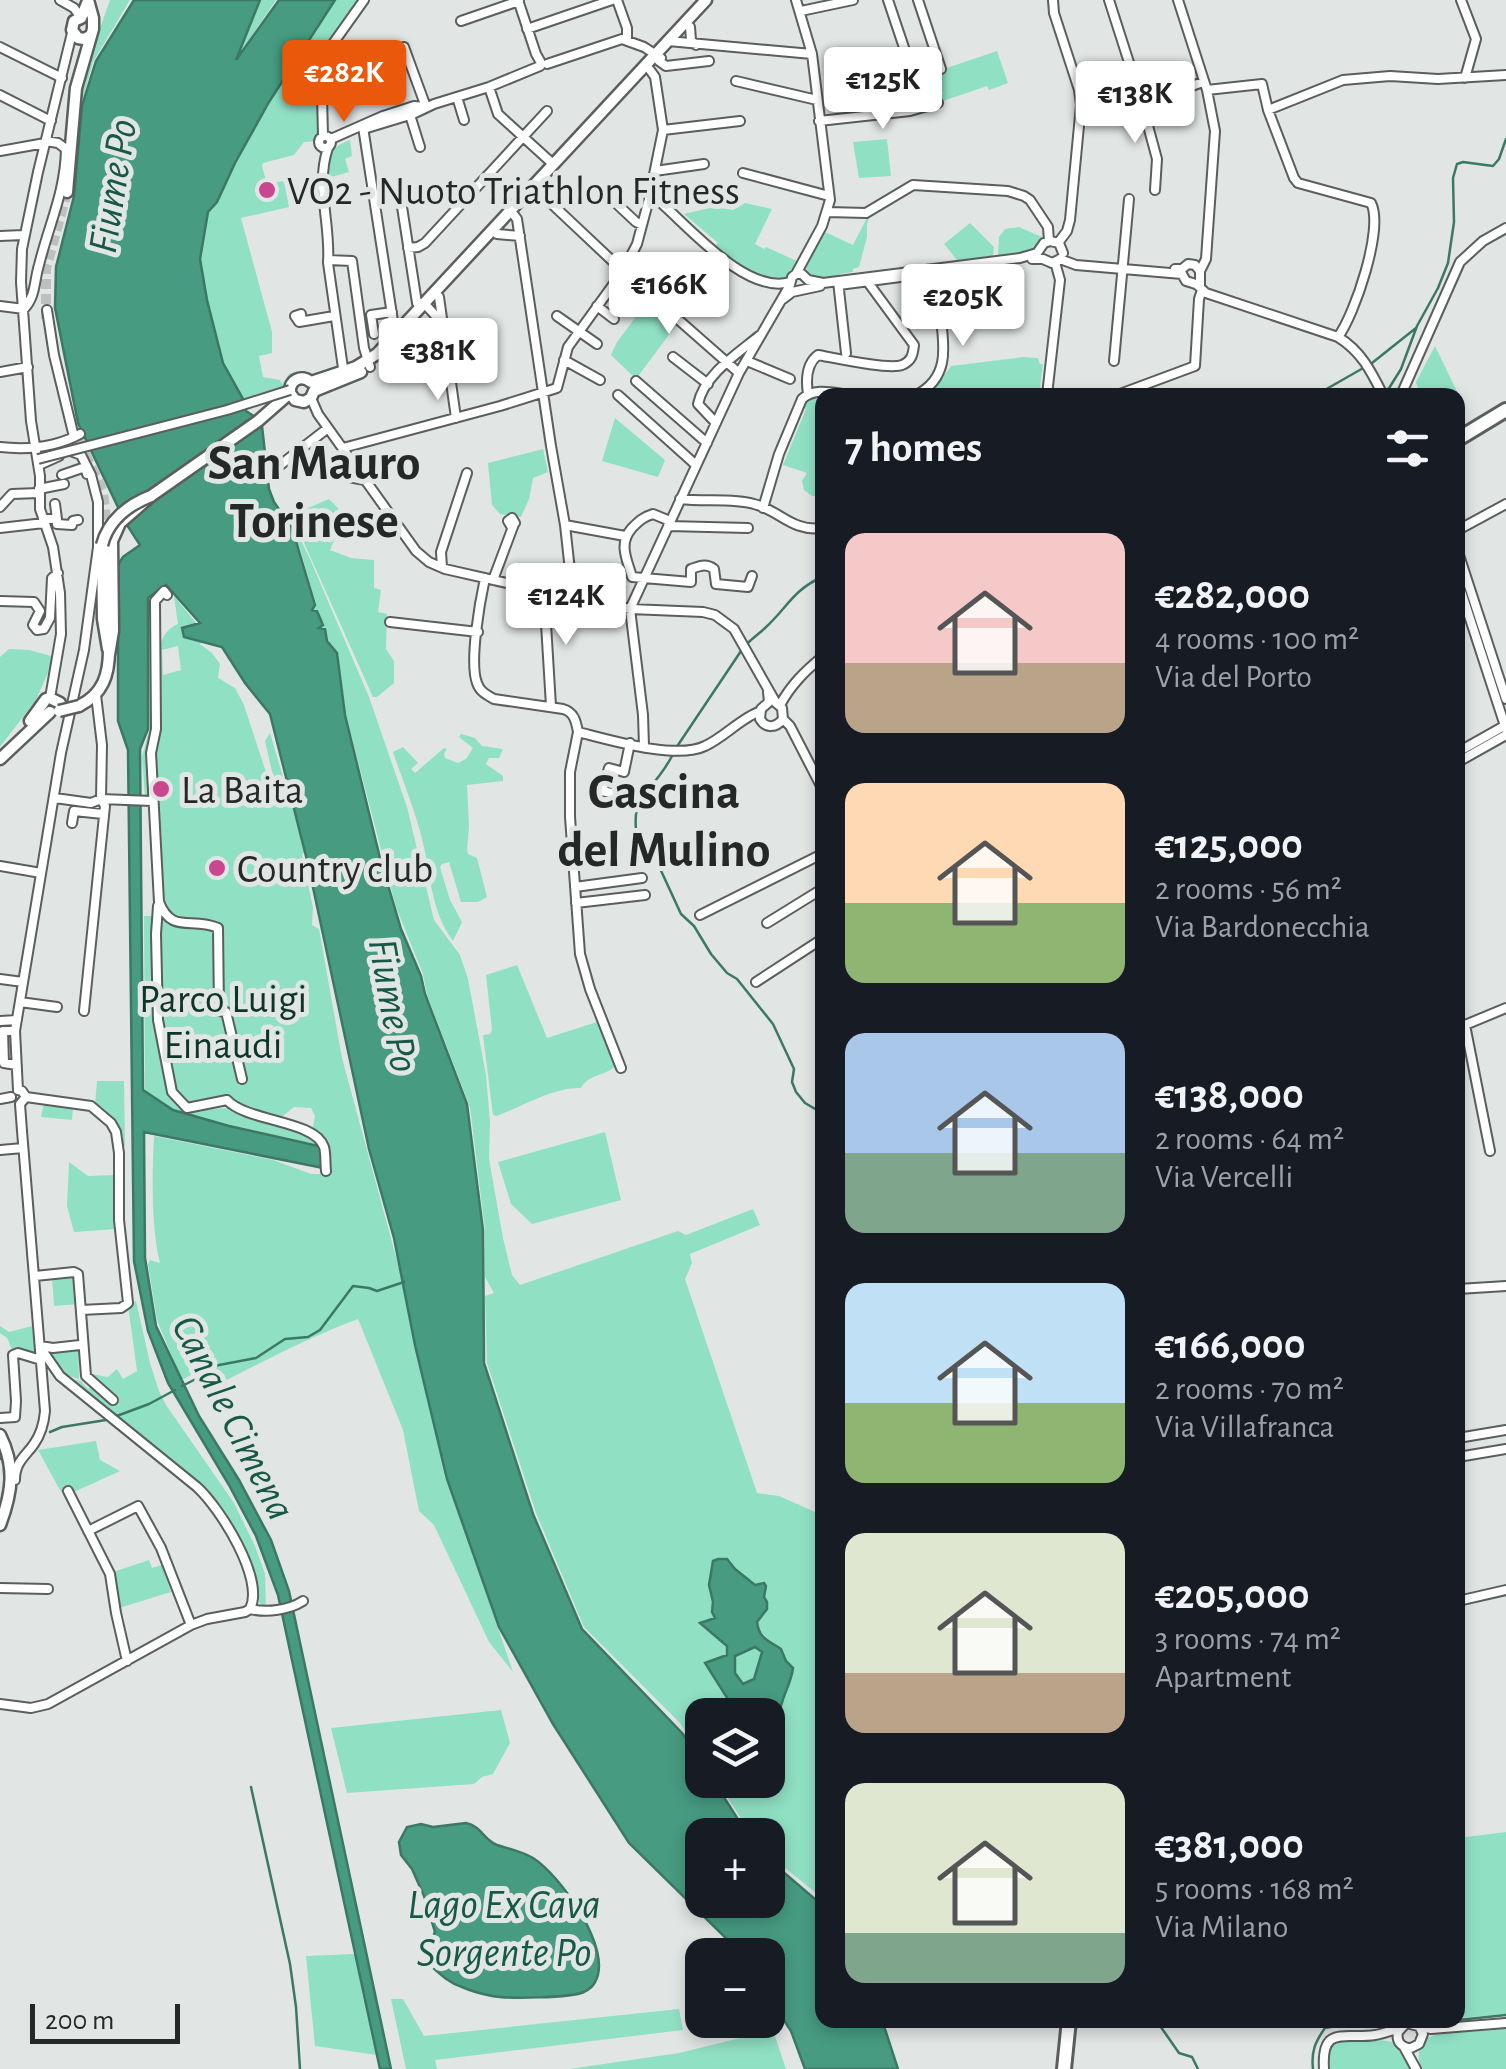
<!DOCTYPE html>
<meta charset="utf-8">
<style>
:root{--surface:#171b24;--page:#20242c;--text:#f1f3f6;--muted:#9ea1a6;--accent:#ea580c}
body{margin:0;font-family:"Alegreya Sans",sans-serif;background:var(--page);color:var(--text);height:100vh;display:flex;flex-direction:column;font-size:38px;white-space:nowrap}
*{box-sizing:border-box;margin:0}
p{font-size:32px;color:var(--muted)}
.icon{flex:none;width:55px;height:55px;fill:none;stroke:currentColor;stroke-width:2;stroke-linecap:round;stroke-linejoin:round}
.map{position:relative;flex:1;overflow:hidden}
.sheet{position:absolute;left:815px;top:388px;width:650px;height:1640px;display:flex;flex-direction:column;background:var(--surface);border-radius:20px;box-shadow:0 5px 15px #0003}
.sheet>*{flex:none}
.tools{position:absolute;left:685px;top:1698px;display:grid;gap:20px}
.tools a{display:grid;place-items:center;width:100px;height:100px;border-radius:20px;background:var(--surface);box-shadow:0 5px 15px #0003;font-size:50px}
.scale{position:absolute;left:30px;bottom:25px;width:150px;box-sizing:border-box;padding-left:10px;border:5px solid #262827;border-top:0;font-size:28px;line-height:35px;white-space:nowrap;color:#262827;-webkit-text-stroke:8px #e1e6e4;paint-order:stroke}
.price{position:absolute;translate:-50% -85px;padding:0 22px;border-radius:10px;background:#fff;color:#222;font-size:32px;line-height:65px;filter:drop-shadow(0 2px 5px #0008)}
.price::after{content:'';position:absolute;left:50%;top:60px;width:30px;height:22px;margin-left:-15px;background:inherit;clip-path:polygon(0 0,100% 0,50% 100%)}
.price.active{background:var(--accent);color:#fff}
ul{padding:0;list-style:none}
li{display:flex;align-items:center;gap:30px;height:250px;padding:0 30px}
li span{display:grid;place-items:center;flex:none;width:280px;height:200px;border-radius:20px;color:#555}
li>.icon{margin-inline-start:auto}
span .icon{width:120px;height:120px;fill:#fffc;stroke-width:1}
li b{font-size:42px}
h2{display:flex;justify-content:space-between;align-items:center;height:120px;padding:0 30px;font-size:42px}
.map>svg:first-child{display:block}
</style>
<div class="map">
<svg width="1506" height="2069" viewBox="0 0 1506 2069">
<rect width="100%" height="100%" fill="#e1e6e4"/>
<path fill="#90e0c4" fill-rule="evenodd" d="M110 0H130L93 62 82 103 80 102 89 59Z
M260 0H276L232 65Z
M335 0H363L329 45 320 134 316 141 304 142 294 155 263 163 262 166 267 184 284 181 289 207 241 218 272 332V353L259 356 263 377 280 380 282 384 289 374 295 372 296 377 288 387 243 400C217 362 204 308 201 262 200 249 204 231 207 217 210 208 218 200 222 191 253 123 295 62 335 0Z
M997 51 1008 83 989 90 987 86 940 102 938 96 943 94 935 72Z
M1122 68 1129 85 1104 90 1107 101 1095 106 1086 80Z
M887 139 891 176 859 178 853 142Z
M350 140 352 156 345 159 349 172 328 178C328 155 327 149 350 140Z
M745 203 772 209 755 244 764 249 766 247 799 262 796 270 788 278C759 281 736 265 715 246L718 243 684 214 714 207 733 210Z
M867 218H869L867 224V237L859 267 853 269V272L840 274 837 278 811 277 806 268 825 232 853 245Z
M970 223 994 247 993 256 957 260 944 244Z
M1019 227 1044 238 1034 250 1014 256V253H1011L1010 257 998 255 999 237 1005 229Z
M699 252 706 254 722 270 696 301 672 290Z
M638 289 639 293 651 299 677 324 636 379 611 355 617 342 641 310Z
M1435 346 1463 404 1458 407V395H1420L1416 382Z
M1023 357 1038 358 1040 364H1043L1039 395H926L938 384 951 366Z
M816 396 822 400V496H812L804 490 802 481 807 473 783 465 806 409 802 407 803 405Z
M615 418 665 460 658 477 602 461Z
M543 449 548 472 533 478 529 499 521 517 500 514 492 505 488 463Z
M329 499 345 515 330 550 351 558 374 560V588L381 590 378 612 387 614 386 649 394 661V683L377 697H373L301 536 295 516 301 511Z
M292 522 310 559 369 697 407 807 434 920 460 955 468 979 486 1075 490 1122 489 1159 503 1238 512 1275 520 1285 678 1231 686 1235 753 1209 760 1225 690 1254 692 1263 685 1279 757 1493 779 1496 822 1515V1898L768 1854V1835H752L716 1780H768V1715H702V1759L680 1723 584 1627 536 1513 487 1363 485 1296 494 1293 485 1277V1230L470 1107 427 995 423 974 396 907 346 715 338 653 328 640 326 629 319 628 324 624 317 611 312 610 316 605 301 552 290 523Z
M174 596 196 623 182 628C185 640 190 640 201 642L200 644 212 653 220 664 218 678 235 688 244 705 276 803 279 802 265 741 270 733 305 851 302 855 313 908 312 925 319 929 342 1058 402 1279 415 1345 447 1479 513 1672 489 1642 434 1525 419 1511 403 1430 358 1319C304 1339 253 1367 201 1393L199 1380 192 1374 184 1379 181 1378 157 1320 148 1264 150 1260 160 1263C151 1227 152 1173 154 1136L273 1160 311 1174H324L330 1154 321 1145 229 1126 173 1110 145 1091 144 916H153L156 1031 168 1092 177 1104 186 1110 230 1108 312 1132 315 1116 311 1108 294 1107 279 1119 252 1113 229 1098 187 1106 172 1087 162 1031 159 981 160 900 154 751C156 744 159 735 159 728 159 701 145 637 178 624ZM178 646 181 670 163 675 162 650Z
M151 604 154 719 150 753 149 794 145 797 142 757 149 731 148 630 151 629V625H148V608L151 607Z
M9 649 29 650 55 657 36 700 0 747V657Z
M461 734 475 738 482 746 503 749 499 758H489L486 764 503 776V781L467 785 469 826 467 850 468 854 477 858 487 897 478 902H461L449 862 442 864 440 867 450 900 462 922 453 941C431 911 431 877 423 843 416 812 403 782 393 752L403 747 418 763 411 769 415 773 444 748 447 749 444 754 445 758 458 763 466 759 473 748 459 737Z
M517 965 547 1038 600 1021 615 1066C606 1076 588 1074 581 1088 554 1087 523 1106 497 1116L493 1115 483 1035 490 1034 492 1030 486 975Z
M97 1081H124L125 1146 121 1147C119 1128 114 1112 95 1104Z
M44 1103 73 1107 72 1120 41 1117Z
M605 1132 621 1200 532 1224 511 1204 498 1162Z
M69 1162 88 1176 116 1175 117 1229 74 1232 67 1206Z
M74 1275 78 1279 79 1304 54 1306 52 1278Z
M136 1301 150 1363 159 1391 166 1405 234 1503 255 1546 265 1574 266 1609 260 1604 244 1547 230 1521 210 1494 71 1379 81 1381 88 1389 91 1386 114 1404 119 1397 99 1380 96 1383 91 1377V1374L108 1377 117 1369 123 1379 137 1371 128 1305Z
M0 1326 9 1332 32 1326 36 1356 13 1352 7 1338 0 1333Z
M78 1347 79 1379C61 1375 56 1365 47 1351Z
M96 1441 100 1460 120 1471 76 1491 61 1492 38 1450Z
M149 1560 152 1568 162 1565 171 1592 119 1608 113 1572Z
M501 1710 510 1743 493 1774 482 1777 474 1784 347 1793 331 1728Z
M1506 1832V2014L1458 2018V1838Z
M355 1954 377 2055 315 2046 306 1956Z
M391 1999H403L424 2036 679 2009 683 2030 435 2060 437 2069H406Z
M1506 2026V2069H1420C1419 2061 1417 2053 1421 2045 1431 2027 1486 2027 1506 2026Z
M773 2030 786 2069H569L679 2053Z
M1373 2039 1392 2042 1407 2060 1409 2069H1327C1328 2057 1325 2046 1337 2041Z"/>
<path fill="#469b80" stroke="#3c7865" stroke-width="2.5" fill-rule="evenodd" d="M134 0H260L236 60 279 0H335L269 102 235 163 217 202 208 212 200 259 207 300 223 363 243 399 246 411 255 417 262 426 269 489 274 502 292 528 315 605 312 610 317 611 323 625 319 628 325 629 327 641 337 653 345 715 380 858 401 929 421 976 425 994 467 1104 483 1230 484 1363 533 1514 582 1629 683 1734 702 1764V1780H713L748 1835H702V1900H768V1859L822 1905V2020H882L898 2069H805L791 2031 768 1996V1955H740L733 1945 629 1843 553 1724 499 1627 447 1479 415 1345 394 1238 369 1149 308 864 270 714 245 683 222 647 184 637 182 628 200 623 166 585 148 598V729L140 749 143 1090 173 1110 229 1126 323 1147V1168L144 1132 145 1258 156 1326 199 1416 239 1480 271 1540 289 1591 391 2069H380L278 1595 256 1536 229 1485 168 1383 148 1331 134 1261 128 750 118 721V565L123 557 140 545 125 522 78 423 55 308 56 267 74 196 82 106 96 61Z
M718 1559H727L735 1569 755 1585 764 1583 766 1586 764 1597 767 1602V1609L757 1622C759 1639 768 1640 781 1649L786 1661 793 1668C791 1685 780 1699 779 1717L768 1727V1715H740L736 1712 705 1663 727 1655V1646L700 1623 715 1618 712 1612 713 1602 709 1585 713 1561ZM755 1647 762 1652 754 1679 743 1684 735 1673V1656Z
M466 1823C481 1826 484 1840 497 1845 509 1849 521 1851 533 1858 560 1875 614 1950 595 1982 593 1987 588 1990 584 1992 571 1998 507 1999 492 1996 482 1994 471 1991 462 1987 449 1983 440 1974 430 1965V1942L435 1932 424 1896 412 1869 401 1855 399 1842 407 1827 421 1824 433 1827Z"/>
<g fill="none" stroke-linecap="round" stroke-linejoin="round">
<path stroke="#3c7865" stroke-width="2.5" d="M1386 393 1401 369 1417 326 1438 288 1448 263 1454 222 1453 178 1457 164 1463 162 1493 166 1499 159 1506 139
M1316 395 1372 363 1416 328
M746 645C752 638 759 634 765 628 787 608 793 590 822 577
M676 748 741 651
M672 756C648 801 627 790 639 851L657 862 681 914 694 926 711 954 727 973 737 979 773 1024 794 1069 792 1082 796 1092 805 1103 822 1113
M182 1386 198 1378 214 1366 256 1358 285 1339 308 1337 320 1330 353 1286 369 1288 377 1291 404 1282
M114 1417 149 1404 175 1390
M50 1432 62 1427 106 1420
M0 1459 2 1457
M251 1787 290 1964 296 2007 300 2069
M1156 2020 1179 2053 1192 2057 1198 2069
M1392 2020 1394 2022
M1458 2020 1506 2015
M1428 2023 1454 2020
M1313 2069C1311 2052 1315 2042 1325 2028L1364 2021 1374 2023 1388 2020"/>
<path stroke="#bcc0be" stroke-width="10" stroke-dasharray="10 5" stroke-linecap="butt" d="M46 319V269L67 192
M72 427 103 491 107 532"/>
<g stroke="#5a5e5c" stroke-width="12">
<path id="minor" d="M60 0 74 8 81 18
M518 0 536 54 540 61
M617 0 627 28V40
M796 0 812 54 830 200 822 226 796 274
M888 0 924 107
M918 0 941 69
M1053 0 1054 13 1079 90 1081 105 1070 220 1067 231 1058 243
M1109 0 1141 100 1146 102 1203 82
M1178 0 1207 90 1215 131 1206 259 1200 271
M1461 0 1476 39 1465 78
M801 11 853 0
M461 21 519 1
M690 27 691 40 696 45
M527 29 612 0
M668 41 812 54
M0 47 62 78
M404 47 426 107
M659 61 666 66 709 61
M547 64 622 39 644 47 661 58
M736 81 817 100
M489 87 498 114 553 164
M1207 90 1262 84 1268 110 1294 178 1298 183 1371 203C1384 228 1355 314 1338 337
M0 95 51 121
M457 97 464 120
M1141 100 1157 159 1155 190
M1268 110 1343 80 1390 76 1438 79 1506 75
M410 115 420 147
M819 121 910 111 938 103
M363 127 395 334
M363 127 367 128 413 114 434 104 489 87 540 66
M663 130 740 121
M319 142a6 6 0 1 1 12 0a6 6 0 1 1-12 0Z
M323 136 322 95 332 45 364 0
M331 139 383 116 414 106 425 107
M328 148C315 185 331 224 328 263L344 375
M0 151 45 143
M655 171 704 164
M743 173 829 196
M537 190 623 271 739 373
M603 191 636 222 642 225
M400 194 417 303H424L443 324
M649 199 660 202C690 228 747 295 790 282
M828 212 866 213 913 185 1008 191 1024 196 1030 200 1048 227 1049 241
M514 215 517 219 551 446 565 525 573 598
M497 234 520 236
M0 236 23 235
M408 248 418 247 425 243 547 111
M1032 259H1043L1052 263 1060 259
M1060 259 1076 265 1182 274 1186 281C1202 286 1194 283 1206 293L1338 337C1361 351 1371 371 1383 395
M328 260 352 261 364 348 370 367
M1175 269H1182L1188 264 1195 265 1200 271V286
M838 281 846 353
M839 285 969 268
M439 297 456 418
M783 299 792 292 820 286
M0 306 24 309C36 296 34 281 39 265 49 224 65 193 66 149L58 143 46 141
M597 306 614 319
M47 310 54 355 74 437
M557 316 597 344
M302 321 301 314 295 316 299 322 334 316
M374 334 371 315 392 312
M673 357 708 384
M564 360 600 380
M747 361 790 379
M1114 361 1129 199
M0 372 28 367
M636 381 707 443
M808 394C806 381 806 364 818 355 835 358 889 370 902 365 912 361 913 354 914 345L867 281
M618 395 696 465
M916 395C948 379 945 350 941 320 939 304 938 288 936 272
M1047 395 1060 280 1055 262
M1117 395 1195 366 1199 299 1202 290
M1401 395 1460 262 1483 241 1506 228
M311 398 318 414 416 551 429 562 445 569 573 598 630 609 703 612 715 615 734 629 776 703 782 708 783 719
M716 423 698 404C704 375 737 354 759 336
M0 447C27 450 56 447 80 434
M343 448 500 406 557 388 568 347 623 271 637 244 649 199 663 130 655 77 650 70
M39 465 59 456
M279 466 328 428
M309 470 365 480
M62 475 85 467 87 474
M39 489 64 484
M680 499C704 502 733 498 754 504 779 510 792 532 822 528
M0 507 12 494 39 493
M763 508 779 454 802 399C815 387 833 393 850 395
M512 518 515 523 511 526 508 521Z
M43 519H57L55 504
M670 521 653 514C643 517 639 521 632 528 618 544 627 559 632 577L691 582V569C700 566 706 563 714 569L716 584 748 587 752 576
M57 524 72 525 73 521 78 520
M565 525 625 536
M668 526 748 528
M0 528 44 523
M1458 530 1506 504
M1458 552 1506 699
M442 567 441 552 467 473
M485 578C480 601 469 662 477 683 480 692 487 695 494 699L563 709C574 712 576 721 578 732 610 740 676 760 705 746 723 738 744 716 759 712
M493 580 514 524
M1458 582 1506 729
M544 591 551 706
M167 595 164 591 155 601 156 729 151 753 159 902C172 935 192 916 218 928L219 1011 226 1012 227 1016 242 1079
M0 601 34 602 40 611 33 625 37 630 44 629 50 618 52 578 58 573
M390 622 478 632
M768 692 769 702 761 709 760 719C766 729 776 728 783 719
M50 698 61 634 60 593 53 547 40 509V476L31 421 21 282 22 249 38 172 72 33
M780 705C791 685 804 672 822 657
M783 719 790 726 822 788
M578 732 570 772V817L580 954 590 989 621 1068
M644 746 643 715 630 609 739 373 790 285 792 277 796 274H802L808 280 823 283 1020 258 1037 253 1044 243 1050 241 1059 243 1063 253
M1458 752 1506 725
M1458 762 1506 735
M630 797 602 791 609 768 624 772 630 743
M55 798 91 803 101 799 152 801
M72 823 74 811 103 814
M0 866 41 873
M575 887 642 878
M576 903 645 895
M158 906 156 934 158 1020 172 1092 187 1108 227 1100C247 1122 315 1120 324 1147 326 1154 325 1163 326 1171
M700 915 822 854
M767 923 822 889
M0 979 23 982
M756 982 822 939
M20 1002 57 1007
M84 1011 105 806 101 799 102 745 96 695
M0 1021 17 1020
M1458 1025H1465L1506 1008
M1465 1025 1490 1151
M15 1031H3L4 1063 16 1065
M18 1090 15 1031 61 753 84 650 98 547V502L91 475 81 455 73 452
M26 1097 91 1106 111 1123 116 1132 119 1153V1220L128 1303 121 1308 81 1310
M0 1099 11 1097
M0 1150 23 1148
M35 1276 74 1272 78 1274 86 1376 113 1400
M1458 1289 1506 1286
M40 1346 53 1348 80 1345
M42 1350 60 1376 197 1487C220 1508 265 1579 250 1609
M0 1418 15 1417 16 1401 13 1355 18 1353 41 1360
M1458 1438 1506 1430
M1458 1457 1506 1449
M15 1480C15 1462 25 1457 34 1444 41 1434 44 1423 45 1411L22 1131 20 1104 26 1097 22 1091 18 1090
M68 1491 110 1574 116 1613 127 1661
M88 1531 138 1506 161 1548 191 1625
M0 1588 48 1589
M1458 1601 1506 1590
M0 1704 31 1708 48 1704 191 1625 207 1619 245 1612 250 1609C267 1613 289 1610 303 1601
M1419 2026 1423 2034 1419 2044 1411 2048C1401 2048 1396 2041 1398 2032L1406 2023 1431 2029 1506 2023
M1404 2047 1416 2069
M1324 2069C1321 2024 1345 2040 1375 2035 1383 2034 1392 2030 1400 2028"/>
</g>
<g stroke="#5a5e5c" stroke-width="15">
<path id="major" d="M88 1 81 18 74 21 72 30 78 38 84 39 90 36
M67 192 76 88 93 29V18L88 0
M290 393 295 400 304 402 311 398 314 391 361 372
M102 545 103 619 108 649
M109 655 113 631 112 541 120 523 151 496 258 421 290 393C289 380 301 374 311 382L356 367 377 354 706 0
M79 706C103 694 109 675 109 650
M30 721 46 699 50 698 60 703
M0 759 50 712
M0 1435C16 1467 12 1493 0 1525"/>
</g>
<g stroke="#5a5e5c" stroke-width="18">
<path id="highway" d="M1458 439 1506 410
M1064 2069 1069 2020"/>
</g>
<use href="#minor" stroke="#fff" stroke-width="8"/>
<use href="#major" stroke="#fff" stroke-width="10"/>
<use href="#highway" stroke="#fff" stroke-width="12"/>
<g stroke="#5a5e5c" stroke-width="12" stroke-linecap="butt">
<path id="minor-bridge" d="M38 459 227 410 290 390"/>
</g>
<g stroke="#5a5e5c" stroke-width="15" stroke-linecap="butt">
<path id="major-bridge" d="M102 545C108 521 128 505 151 496
M59 711 79 706"/>
</g>
<use href="#minor-bridge" stroke="#fff" stroke-width="8"/>
<use href="#major-bridge" stroke="#fff" stroke-width="10"/>
</g>
<g fill="#ca478f" stroke="#e1e6e4" stroke-width="4">
<circle cx="267" cy="190" r="10"/>
<circle cx="161" cy="789" r="10"/>
<circle cx="217" cy="868" r="10"/>
</g>
<g text-anchor="middle" stroke-width="10" stroke-linejoin="round" paint-order="stroke">
<g font-size="40" fill="#262827" stroke="#e1e6e4" text-anchor="start">
<text x="287" y="204">VO2 - Nuoto Triathlon Fitness</text>
<text x="181" y="803">La Baita</text>
<text x="237" y="882">Country club</text>
</g>
<g font-size="40" fill="#0e352a" stroke="#e1e6e4">
<text x="223" y="1012">Parco Luigi<tspan x="223" dy="46">Einaudi</tspan></text>
</g>
<g font-size="42" font-style="italic" fill="#165947" stroke="#e1e6e4">
<text transform="translate(111 186) rotate(-81)" y="15">Fiume Po</text>
<text transform="translate(395 1005) rotate(80)" y="15">Fiume Po</text>
<text transform="translate(235 1417) rotate(63)" y="15">Canale Cimena</text>
<text x="504" y="1918">Lago Ex Cava<tspan x="504" dy="48">Sorgente Po</tspan></text>
</g>
<g font-size="50" font-weight="bold" fill="#262827" stroke="#e1e6e4">
<text x="314" y="479">San Mauro<tspan x="314" dy="58">Torinese</tspan></text>
<text x="664" y="808">Cascina<tspan x="664" dy="58">del Mulino</tspan></text>
</g>
</g>
</svg>
<div class="tools">
<a><svg class="icon" aria-label="layers" viewBox="0 0 24 24"><path d="M12 4l9 5-9 5-9-5zM3 14l9 5 9-5"/></svg></a>
<a>+</a>
<a>−</a>
</div>
<div class="scale">200 m</div>
<b class="price active" style="left:344px;top:125px">€282K</b>
<b class="price" style="left:883px;top:132px">€125K</b>
<b class="price" style="left:1135px;top:146px">€138K</b>
<b class="price" style="left:669px;top:337px">€166K</b>
<b class="price" style="left:963px;top:349px">€205K</b>
<b class="price" style="left:438px;top:403px">€381K</b>
<b class="price" style="left:566px;top:648px">€124K</b>
<section class="sheet">
<h2>7 homes<svg class="icon" aria-label="filters" viewBox="0 0 24 24"><path d="M4 7h16M4 17h16"/><circle cx="9" cy="7" r="2"/><circle cx="15" cy="17" r="2"/></svg></h2>
<ul>
<li><span style="background:linear-gradient(#f6c9c9 65%,#b9a48a 0)"><svg class="icon" aria-label="home" viewBox="0 0 24 24"><path d="M3 11l9-7 9 7M6 9v11h12V9"/></svg></span><div><b>€282,000</b><p>4 rooms · 100 m²</p><p>Via del Porto</p></div></li>
<li><span style="background:linear-gradient(#ffd9b3 60%,#8fb573 0)"><svg class="icon" aria-label="home" viewBox="0 0 24 24"><path d="M3 11l9-7 9 7M6 9v11h12V9"/></svg></span><div><b>€125,000</b><p>2 rooms · 56 m²</p><p>Via Bardonecchia</p></div></li>
<li><span style="background:linear-gradient(#a9c7e8 60%,#7fa58c 0)"><svg class="icon" aria-label="home" viewBox="0 0 24 24"><path d="M3 11l9-7 9 7M6 9v11h12V9"/></svg></span><div><b>€138,000</b><p>2 rooms · 64 m²</p><p>Via Vercelli</p></div></li>
<li><span style="background:linear-gradient(#bfe0f5 60%,#8fb573 0)"><svg class="icon" aria-label="home" viewBox="0 0 24 24"><path d="M3 11l9-7 9 7M6 9v11h12V9"/></svg></span><div><b>€166,000</b><p>2 rooms · 70 m²</p><p>Via Villafranca</p></div></li>
<li><span style="background:linear-gradient(#dfe7d0 70%,#b9a48a 0)"><svg class="icon" aria-label="home" viewBox="0 0 24 24"><path d="M3 11l9-7 9 7M6 9v11h12V9"/></svg></span><div><b>€205,000</b><p>3 rooms · 74 m²</p><p>Apartment</p></div></li>
<li><span style="background:linear-gradient(#dfe7d0 75%,#7fa58c 0)"><svg class="icon" aria-label="home" viewBox="0 0 24 24"><path d="M3 11l9-7 9 7M6 9v11h12V9"/></svg></span><div><b>€381,000</b><p>5 rooms · 168 m²</p><p>Via Milano</p></div></li>
</ul>
</section>
</div>
